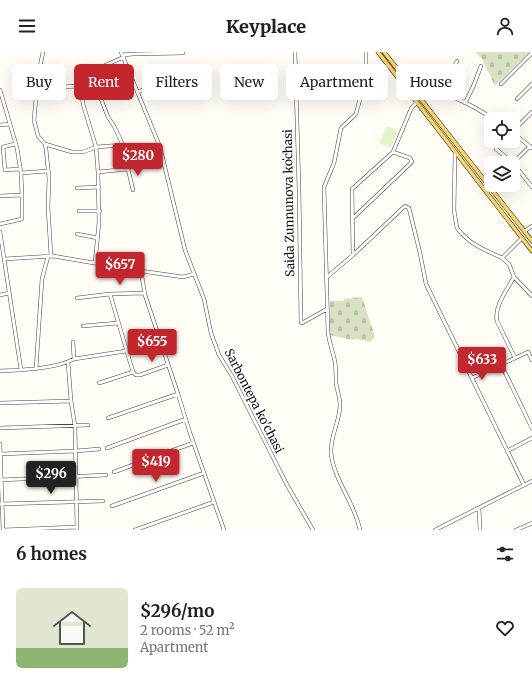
<!DOCTYPE html>
<meta charset="utf-8">
<style>
:root{--surface:#fff;--page:#f6f6f6;--text:#222;--muted:#767676;--line:#e0e0e0;--accent:#c4262e}
body{margin:0;font-family:Merriweather,serif;background:var(--page);color:var(--text);height:100vh;display:flex;flex-direction:column;font-size:15px;white-space:nowrap}
*{box-sizing:border-box;margin:0}
p{font-size:13px;color:var(--muted)}
.icon{flex:none;width:22px;height:22px;fill:none;stroke:currentColor;stroke-width:2;stroke-linecap:round;stroke-linejoin:round}
.map{position:relative;height:478px;overflow:hidden}
.details{display:flex;flex-direction:column;background:var(--surface);flex:1}
.details>*{flex:none}
.hud{position:absolute;left:12px;top:12px;width:508px;height:36px;display:flex;gap:8px}
.buttons{position:absolute;left:484px;top:60px;display:grid;gap:8px}
.buttons a{display:grid;place-items:center;width:36px;height:36px;border-radius:6px;background:var(--surface);box-shadow:0 4px 16px #0002;font-size:20px}
.price{position:absolute;translate:-50% -34px;padding:0 9px;border-radius:4px;background:var(--accent);color:#fff;font-size:13px;line-height:26px;filter:drop-shadow(0 1px 2px #0008)}
.price::after{content:'';position:absolute;left:50%;top:24px;width:12px;height:9px;margin-left:-6px;background:inherit;clip-path:polygon(0 0,100% 0,50% 100%)}
.price.selected{background:#222;color:#fff}
ul{padding:0;list-style:none}
li{display:flex;align-items:center;gap:12px;height:100px;padding:0 16px}
li+li{border-top:1px solid var(--line)}
li span{display:grid;place-items:center;flex:none;width:112px;height:80px;border-radius:6px;color:#555}
li>.icon{margin-inline-start:auto}
span .icon{width:48px;height:48px;fill:#fffc;stroke-width:1}
li b{font-size:17px}
h2{display:flex;justify-content:space-between;align-items:center;height:48px;padding:0 16px;font-size:17px}
.tag{padding:0 14px;border-radius:6px;background:var(--surface);box-shadow:0 4px 16px #0002;font-size:14px;line-height:36px}
.tag.selected{background:var(--accent);color:#fff}
header{display:flex;justify-content:space-between;align-items:center;height:52px;padding:0 16px;background:var(--surface);font-size:18px;font-weight:800}
.map>svg:first-child{display:block}
</style>
<header><svg class="icon" aria-label="menu" viewBox="0 0 24 24"><path d="M4 6h16M4 12h16M4 18h16"/></svg>Keyplace<svg class="icon" aria-label="person" viewBox="0 0 24 24"><circle cx="12" cy="8" r="4"/><path d="M4 21q1-7 8-7t8 7"/></svg></header>
<div class="map">
<svg width="532" height="478" viewBox="0 0 532 478">
<defs>
<pattern id="cemetery-stones" width="16" height="16" patternUnits="userSpaceOnUse"><rect width="16" height="16" fill="#d9e3c4"/><path d="M2 7V4a2 2 0 0 1 4 0v3zM10 15v-3a2 2 0 0 1 4 0v3z" fill="#b9c2a7"/></pattern>
</defs>
<rect width="100%" height="100%" fill="#fffdf5"/>
<path fill="url(#cemetery-stones)" d="M475 0H530L495 34 482 7Z
M362 245 375 285 370 290 357 287 352 288 330 283V249H344V247Z"/>
<path fill="#e6f2cf" d="M387 74 398 78 391 96 379 91Z"/>
<g fill="none" stroke-linecap="round" stroke-linejoin="round">
<g stroke="#444" stroke-width="4">
<path id="minor" d="M43 0 38 24 34 68 38 84 45 92 46 97 49 126 48 155 51 204
M121 0 160 95 185 198 204 247 211 281 219 303 232 324 287 433 313 478
M295 0 299 137 301 270 302 271 327 257
M122 3 133 2 183 1
M124 5 92 19 101 47 108 65 114 74 123 93 126 107
M94 27 81 29 83 52 96 95 98 120 99 170 95 211
M501 32 532 1
M410 35 418 32H424C448 43 472 52 493 67
M36 36 81 34
M0 38 10 72
M137 40 159 33 164 28 176 26
M442 40 457 9
M517 47 532 32
M465 51 473 35 481 14
M0 73 10 72 17 96 21 121
M513 79 532 60
M513 81 532 96
M15 92 3 95 5 118 20 117
M45 92 72 100H83L96 95 123 93
M496 97 513 111 532 135
M455 101 454 158 457 176 462 182 471 190 481 196 502 206 509 212 514 225 532 244
M513 111 530 94
M98 120 128 117 133 138
M77 136 99 135
M0 144 22 143 21 121 48 119
M79 159H100
M352 167 412 110 410 106 393 100
M0 172 22 167V143
M525 179 532 174
M0 180 21 318
M77 182 98 186
M353 203 352 137 393 100 411 57 416 51
M502 206 522 186
M4 207 53 204 141 219 183 225 194 222
M141 219 145 243 178 342 190 381 224 478
M327 225 353 203 405 154 409 156 420 201 426 232 524 433
M514 225C507 238 494 254 497 269L515 306
M144 241 110 242 133 320 136 323H140L168 313
M0 243 9 241
M77 246 110 242
M83 274 118 271
M73 290 74 307
M68 310 71 349 75 374 77 478
M501 312 532 376
M36 317 42 227 48 204
M0 319C22 318 55 317 74 307L126 299
M472 326 528 300 532 308
M99 331 133 320
M0 351 71 349
M108 366 178 342
M0 376 88 373
M0 392 3 478
M107 396 186 367
M507 399 532 386
M0 402 76 399 99 397
M114 420 193 391
M0 428 106 423
M0 452 103 449
M112 454 204 421
M479 456 480 478
M3 478 77 475
M135 478 214 450
M360 478C355 451 334 429 331 401 330 384 340 369 340 353 340 345 337 338 336 331 336 324 336 317 335 310 333 300 329 290 328 280L324 135 334 111 341 76 356 62 366 24V0
M435 478 532 429
M516 478 532 471"/>
</g>
<g stroke="#222" stroke-width="4.5">
<path id="major" d="M378 0 532 199
M384 0 532 189"/>
</g>
<use href="#minor" stroke="#fff" stroke-width="3"/>
<use href="#major" stroke="#f9d66b" stroke-width="3.5"/>
</g>
<g text-anchor="middle" stroke-width="4" stroke-linejoin="round" paint-order="stroke">
<g font-size="12" fill="#111" stroke="#fff">
<text transform="translate(289 151) rotate(-91)" y="4">Saida Zunnunova koʻchasi</text>
<text transform="translate(254 349) rotate(63)" y="4">Sarbontepa ko'chasi</text>
</g>
</g>
</svg>
<div class="buttons">
<a><svg class="icon" aria-label="locate" viewBox="0 0 24 24"><circle cx="12" cy="12" r="6"/><path d="M12 2v4M12 18v4M2 12h4M18 12h4"/></svg></a>
<a><svg class="icon" aria-label="layers" viewBox="0 0 24 24"><path d="M12 4l9 5-9 5-9-5zM3 14l9 5 9-5"/></svg></a>
</div>
<b class="price" style="left:138px;top:125px">$280</b>
<b class="price" style="left:120px;top:234px">$657</b>
<b class="price" style="left:152px;top:311px">$655</b>
<b class="price" style="left:482px;top:329px">$633</b>
<b class="price" style="left:156px;top:431px">$419</b>
<b class="price selected" style="left:51px;top:443px">$296</b>
<div class="hud">
<a class="tag">Buy</a>
<a class="tag selected">Rent</a>
<a class="tag">Filters</a>
<a class="tag">New</a>
<a class="tag">Apartment</a>
<a class="tag">House</a>
</div>
</div>
<section class="details">
<h2>6 homes<svg class="icon" aria-label="filters" viewBox="0 0 24 24"><path d="M4 7h16M4 17h16"/><circle cx="9" cy="7" r="2"/><circle cx="15" cy="17" r="2"/></svg></h2>
<ul>
<li><span style="background:linear-gradient(#dfe7d0 75%,#8fb573 0)"><svg class="icon" aria-label="home" viewBox="0 0 24 24"><path d="M3 11l9-7 9 7M6 9v11h12V9"/></svg></span><div><b>$296/mo</b><p>2 rooms · 52 m²</p><p>Apartment</p></div><svg class="icon" aria-label="heart" viewBox="0 0 24 24"><path d="M12 20l-8-8c-3-5 5-10 8-4 3-6 11-1 8 4z"/></svg></li>
</ul>
</section>
